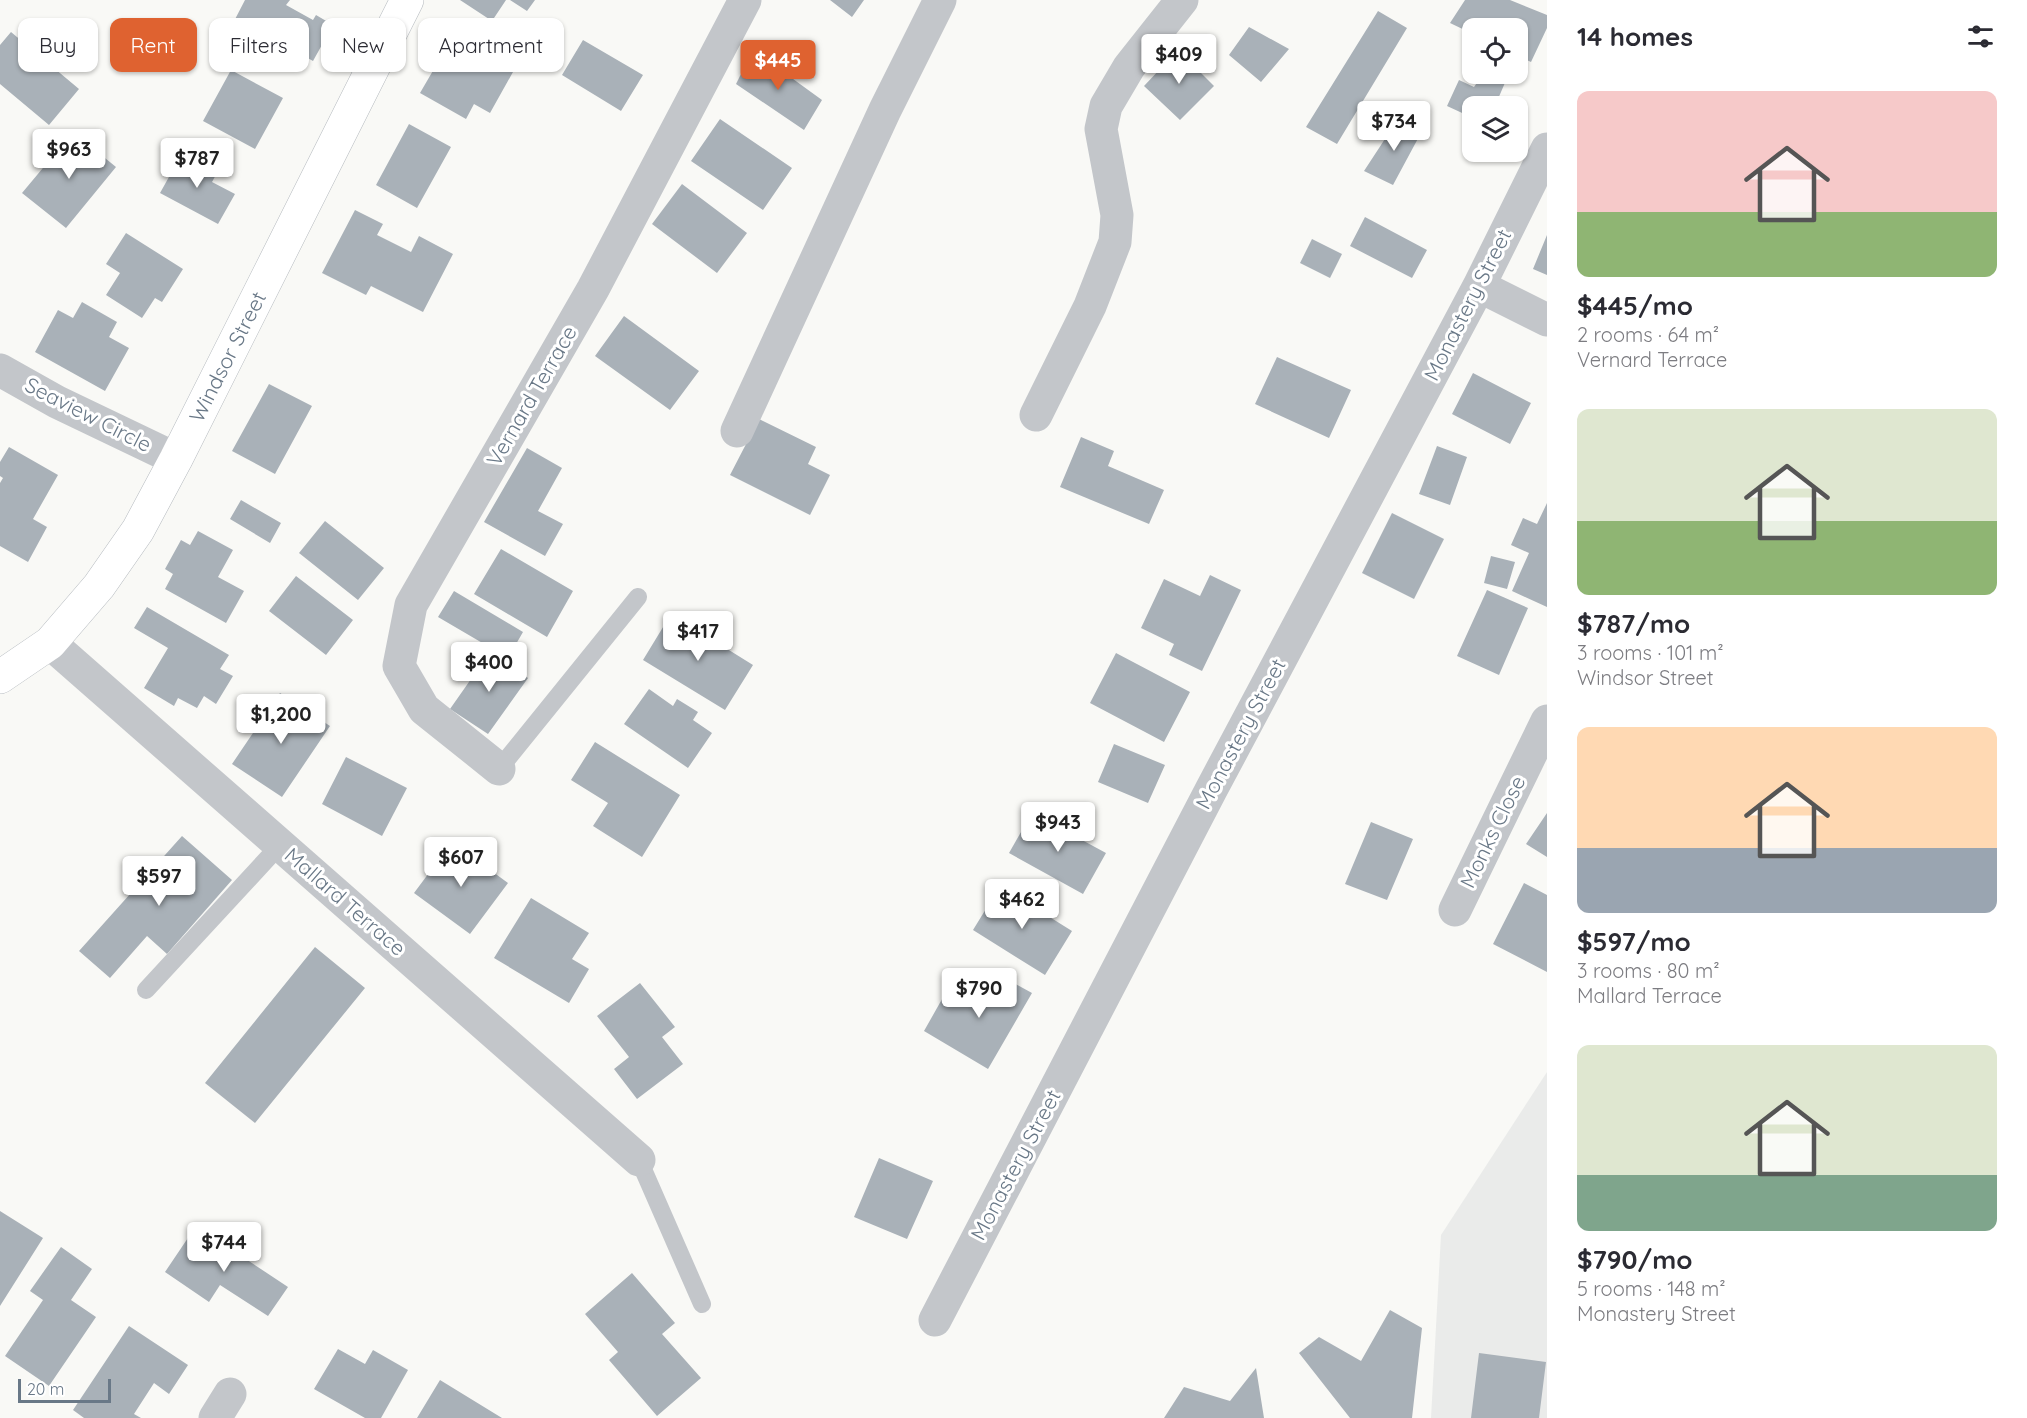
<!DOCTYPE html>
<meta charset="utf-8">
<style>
:root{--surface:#fff;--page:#f7f7f7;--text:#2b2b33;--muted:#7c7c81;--accent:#df6230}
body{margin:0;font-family:Quicksand,sans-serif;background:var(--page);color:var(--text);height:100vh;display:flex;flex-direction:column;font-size:22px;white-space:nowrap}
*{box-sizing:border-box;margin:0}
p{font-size:20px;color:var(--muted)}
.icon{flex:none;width:33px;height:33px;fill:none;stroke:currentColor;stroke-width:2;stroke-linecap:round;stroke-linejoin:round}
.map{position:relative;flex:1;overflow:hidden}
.panel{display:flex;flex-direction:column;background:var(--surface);width:480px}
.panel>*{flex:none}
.top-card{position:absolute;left:18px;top:18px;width:570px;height:54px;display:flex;gap:12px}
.controls{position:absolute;left:1462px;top:18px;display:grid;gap:12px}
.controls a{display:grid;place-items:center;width:66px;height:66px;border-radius:12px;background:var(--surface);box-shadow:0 2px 4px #0004;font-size:30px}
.scale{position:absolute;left:18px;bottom:15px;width:93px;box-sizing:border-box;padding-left:6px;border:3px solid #697887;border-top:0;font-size:16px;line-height:21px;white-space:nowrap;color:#697887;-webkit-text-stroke:4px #fff;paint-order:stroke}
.price{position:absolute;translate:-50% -51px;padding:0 14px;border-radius:6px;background:#fff;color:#222;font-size:20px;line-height:39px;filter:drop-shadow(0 2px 3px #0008)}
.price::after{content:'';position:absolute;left:50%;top:36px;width:18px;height:14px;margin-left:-9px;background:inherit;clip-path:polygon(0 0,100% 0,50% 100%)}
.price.on{background:var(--accent);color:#fff}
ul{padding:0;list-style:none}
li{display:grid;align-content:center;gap:12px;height:318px;padding:0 30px}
li span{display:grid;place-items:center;height:186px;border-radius:12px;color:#555}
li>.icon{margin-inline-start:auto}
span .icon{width:108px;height:108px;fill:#fffc;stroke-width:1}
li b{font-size:26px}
h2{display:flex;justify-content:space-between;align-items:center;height:72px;padding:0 30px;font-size:26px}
.tag{padding:0 21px;border-radius:12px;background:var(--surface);box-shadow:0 2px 4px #0004;font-size:21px;line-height:54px}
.tag.on{background:var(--accent);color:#fff}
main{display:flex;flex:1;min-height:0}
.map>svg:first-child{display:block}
</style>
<main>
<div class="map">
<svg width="1547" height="1418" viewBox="0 0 1547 1418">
<rect width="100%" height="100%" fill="#f9f9f6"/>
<path fill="#eaebea" d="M1547 1072V1418H1431L1441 1235Z"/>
<path fill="#a9b1b8" d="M245 0H290L286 5 313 20 316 15 333 25 313 61 270 37 266 46 231 27Z
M460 0H506L492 21Z
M510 0H535L527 11Z
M830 0H864L852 17Z
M1465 0H1510L1547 15V28L1531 62 1518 56V28H1473V34L1450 23Z
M1378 11 1407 28 1337 144 1306 127Z
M1249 27 1289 49 1261 82 1229 55Z
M11 32 79 89 49 125 0 84V45Z
M452 38 513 72 490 113 474 104 466 119 420 93Z
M583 40 643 75 621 111 562 75Z
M753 50 822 100 804 130 736 84Z
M1178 50 1214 86 1180 120 1144 86Z
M231 70 283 98 255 149 203 121Z
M1483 74H1492L1507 78 1495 106H1473V118L1447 106 1459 80 1474 87Z
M720 119 792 168 763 210 691 161Z
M1398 119 1422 131 1393 185 1364 171Z
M409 124 451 147 417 208 376 185Z
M73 132 116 167 66 228 22 193Z
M183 152 218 171 212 182 235 194 218 224 160 193Z
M682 184 747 233 717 273 652 224Z
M355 210 383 224 377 235 411 252 419 236 453 254 423 312 371 286 366 295 322 273Z
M1365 217 1427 250 1412 278 1350 246Z
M126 233 183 269 162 302 155 298 142 318 106 295 120 273 106 264Z
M1547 235V275L1533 269Z
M1312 239 1342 254 1330 278 1300 263Z
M82 302 117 322 109 337 129 348 105 391 35 352 58 310 73 318Z
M624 316 699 371 670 410 595 356Z
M1277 357 1351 390 1329 438 1255 404Z
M1473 373 1531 403 1510 444 1452 414Z
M269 384 312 406 275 474 232 451Z
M759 419 816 447 808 464 830 475 810 515 730 475Z
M1081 437 1114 451 1108 466 1164 490 1149 524 1060 487Z
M1437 446 1467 457 1450 505 1419 494Z
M9 447 58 475 33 519 47 527 28 562 0 546V483L3 478 0 476V462Z
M527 448 562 468 538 511 563 524 545 556 484 522Z
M241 500 281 523 270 543 230 519Z
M1547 503V607L1512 591 1529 553 1511 545 1523 518 1537 524Z
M1392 513 1444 539 1414 599 1362 573Z
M325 521 384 568 358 600 299 553Z
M198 531 233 550 218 577 244 591 226 623 165 589 173 574 165 569 181 540 190 545Z
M501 549 573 591 547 637 474 594Z
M1491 556 1515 562 1507 589 1484 583Z
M1210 575 1241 590 1202 671 1169 655 1174 644 1141 628 1164 579 1200 596Z
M296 576 353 620 326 655 269 611Z
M1487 590 1528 608 1499 675 1457 656Z
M454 591 523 632 508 658 438 617Z
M147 607 229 655 220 669 233 676 216 704 204 696 197 708 178 698 174 706 144 688 168 648 134 628Z
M671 614 753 665 725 710 643 660Z
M490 652 528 678 488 734 450 709Z
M1116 653 1190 692 1164 742 1090 703Z
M649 689 673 706 677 699 698 712 693 720 712 733 688 768 624 724Z
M280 693 330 726 282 797 232 764Z
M595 742 680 795 642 857 593 826 608 803 571 780Z
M1114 744 1165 765 1148 803 1098 782Z
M346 757 407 788 382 836 322 804Z
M1032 813 1106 853 1083 894 1009 853Z
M1547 813V857L1526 844Z
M1371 822 1413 839 1387 900 1345 884Z
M182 836 232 880 167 954 147 936 110 978 79 951Z
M452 842 508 883 470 934 414 893Z
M1524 883 1547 895V972L1493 944Z
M1000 886 1072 931 1045 975 973 930Z
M531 898 589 933 572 959 589 969 569 1003 494 958Z
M315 947 365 988 255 1123 205 1083Z
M994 972 1032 993 988 1069 924 1031 950 985 977 1001Z
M640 983 675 1027 662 1037 683 1064 637 1099 614 1069 629 1057 597 1016Z
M879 1158 933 1181 907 1239 854 1217Z
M0 1211 43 1238 0 1306Z
M196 1226 288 1287 268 1316 220 1285 209 1302 165 1272Z
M61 1247 92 1269 71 1300 96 1317 49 1386 5 1356 43 1300 30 1291Z
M632 1273 675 1323 662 1334 701 1378 657 1416 609 1360 618 1352 585 1314Z
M1390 1310 1422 1328 1412 1418H1350L1299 1353 1319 1337 1361 1361Z
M129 1326 188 1365 169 1394 154 1383 134 1414 141 1418H84L73 1410Z
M338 1349 365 1364 373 1350 408 1370 381 1418H365L314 1389Z
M1479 1353 1546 1362 1539 1418H1471Z
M1256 1368 1264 1418H1164L1184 1387 1230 1401Z
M440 1380 502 1418H417Z"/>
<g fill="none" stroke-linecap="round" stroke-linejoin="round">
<g stroke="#b5babf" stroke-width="34">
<path id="secondary" d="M0 677 50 643 99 586 138 530 176 459 407 0"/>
</g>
<path stroke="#c3c6ca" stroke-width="18" d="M499 769 638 597
M146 990 280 845
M639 1160 702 1304"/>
<path stroke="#c3c6ca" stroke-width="33" d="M1479 286 1547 320
M0 370 57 402 176 459
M1036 415 1090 306 1115 242 1117 215 1101 129 1106 106 1129 67 1182 0
M737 431 885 110 940 0
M50 643 639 1160
M499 769 424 709 399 666 411 605 593 289 745 0
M1455 910 1547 721
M935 1320 1211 790 1479 286 1547 149
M215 1418 230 1394"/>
<use href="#secondary" stroke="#fff" stroke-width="33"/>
</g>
<g text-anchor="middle" stroke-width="6" stroke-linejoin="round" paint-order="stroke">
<g font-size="21" fill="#697887" stroke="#fff">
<text transform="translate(1468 305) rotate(-63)" y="7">Monastery Street</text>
<text transform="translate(228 357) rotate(-63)" y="7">Windsor Street</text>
<text transform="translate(532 396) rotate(-60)" y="7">Vernard Terrace</text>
<text transform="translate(88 415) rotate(27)" y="7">Seaview Circle</text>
<text transform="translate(1241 734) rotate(-62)" y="7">Monastery Street</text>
<text transform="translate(1493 832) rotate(-64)" y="7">Monks Close</text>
<text transform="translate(345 902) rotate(41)" y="7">Mallard Terrace</text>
<text transform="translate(1016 1165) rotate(-62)" y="7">Monastery Street</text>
</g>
</g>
</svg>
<div class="controls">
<a><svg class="icon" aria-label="locate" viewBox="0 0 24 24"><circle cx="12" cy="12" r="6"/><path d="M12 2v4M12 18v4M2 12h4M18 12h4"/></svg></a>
<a><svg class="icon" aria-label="layers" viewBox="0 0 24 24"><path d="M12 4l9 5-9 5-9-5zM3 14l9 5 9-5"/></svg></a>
</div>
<div class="scale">20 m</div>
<b class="price" style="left:1179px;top:85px">$409</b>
<b class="price on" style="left:778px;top:91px">$445</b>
<b class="price" style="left:1394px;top:152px">$734</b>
<b class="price" style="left:69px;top:180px">$963</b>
<b class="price" style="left:197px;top:189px">$787</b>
<b class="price" style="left:698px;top:662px">$417</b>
<b class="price" style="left:489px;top:693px">$400</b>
<b class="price" style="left:281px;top:745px">$1,200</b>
<b class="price" style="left:1058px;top:853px">$943</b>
<b class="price" style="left:461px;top:888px">$607</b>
<b class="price" style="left:159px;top:907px">$597</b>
<b class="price" style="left:1022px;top:930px">$462</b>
<b class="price" style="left:979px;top:1019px">$790</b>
<b class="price" style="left:224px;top:1273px">$744</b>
<div class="top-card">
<a class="tag">Buy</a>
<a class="tag on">Rent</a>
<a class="tag">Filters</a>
<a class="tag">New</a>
<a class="tag">Apartment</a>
</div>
</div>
<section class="panel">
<h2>14 homes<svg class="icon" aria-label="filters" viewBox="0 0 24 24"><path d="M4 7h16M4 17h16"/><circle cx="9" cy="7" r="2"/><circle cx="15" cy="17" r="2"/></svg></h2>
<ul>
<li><span style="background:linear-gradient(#f6c9c9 65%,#8fb573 0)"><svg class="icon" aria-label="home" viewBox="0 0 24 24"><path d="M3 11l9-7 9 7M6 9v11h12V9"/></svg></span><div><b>$445/mo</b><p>2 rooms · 64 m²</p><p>Vernard Terrace</p></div></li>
<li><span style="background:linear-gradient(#dfe7d0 60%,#8fb573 0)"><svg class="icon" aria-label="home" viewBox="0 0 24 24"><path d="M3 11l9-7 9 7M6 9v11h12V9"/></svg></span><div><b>$787/mo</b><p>3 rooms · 101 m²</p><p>Windsor Street</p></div></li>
<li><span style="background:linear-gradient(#ffd9b3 65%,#9aa5b1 0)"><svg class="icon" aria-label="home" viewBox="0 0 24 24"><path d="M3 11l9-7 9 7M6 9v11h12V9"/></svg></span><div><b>$597/mo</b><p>3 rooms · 80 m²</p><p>Mallard Terrace</p></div></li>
<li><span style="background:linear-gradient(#dfe7d0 70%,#7fa58c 0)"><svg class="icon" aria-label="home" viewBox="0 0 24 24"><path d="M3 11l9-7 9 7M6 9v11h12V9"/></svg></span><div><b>$790/mo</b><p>5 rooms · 148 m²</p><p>Monastery Street</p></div></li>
</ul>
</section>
</main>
